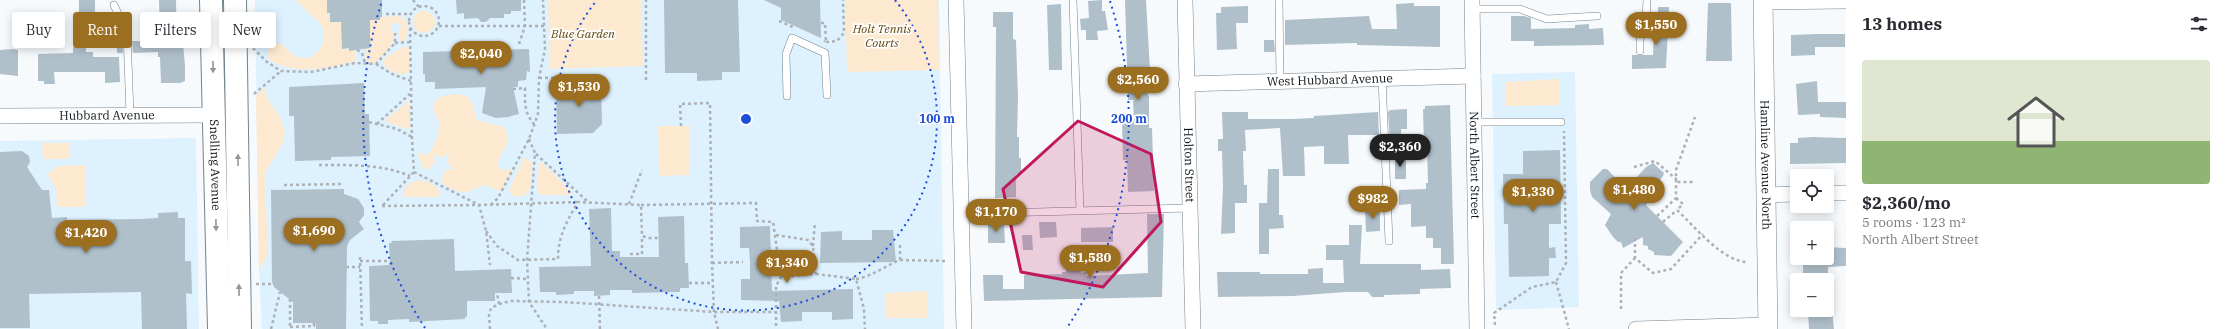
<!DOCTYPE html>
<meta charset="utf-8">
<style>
:root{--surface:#fff;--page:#f7f7f7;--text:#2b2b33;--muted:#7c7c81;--line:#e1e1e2;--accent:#9c6e1f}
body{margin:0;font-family:"IBM Plex Serif",serif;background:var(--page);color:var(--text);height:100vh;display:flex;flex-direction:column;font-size:15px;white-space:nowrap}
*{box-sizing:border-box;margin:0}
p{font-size:13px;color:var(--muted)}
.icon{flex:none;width:22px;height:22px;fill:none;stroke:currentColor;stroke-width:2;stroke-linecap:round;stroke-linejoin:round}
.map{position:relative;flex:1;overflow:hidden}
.panel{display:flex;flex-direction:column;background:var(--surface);width:380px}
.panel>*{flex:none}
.hud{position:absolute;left:12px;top:12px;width:380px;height:36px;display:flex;gap:8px}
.controls{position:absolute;left:1790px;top:169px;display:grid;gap:8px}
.controls a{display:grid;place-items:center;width:44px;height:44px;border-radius:4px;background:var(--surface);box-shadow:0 2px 10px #0003;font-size:20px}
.price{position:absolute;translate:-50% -34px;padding:0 9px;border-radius:14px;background:var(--accent);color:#fff;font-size:13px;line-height:26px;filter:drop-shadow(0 1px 2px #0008)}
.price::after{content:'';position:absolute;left:50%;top:24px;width:12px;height:9px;margin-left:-6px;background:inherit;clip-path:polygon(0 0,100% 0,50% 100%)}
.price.current{background:#222;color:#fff}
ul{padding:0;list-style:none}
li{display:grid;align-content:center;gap:8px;height:212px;padding:0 16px}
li+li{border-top:1px solid var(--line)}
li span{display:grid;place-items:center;height:124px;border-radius:4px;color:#555}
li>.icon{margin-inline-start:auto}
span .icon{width:72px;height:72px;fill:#fffc;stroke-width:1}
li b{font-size:17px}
h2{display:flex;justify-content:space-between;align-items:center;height:48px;padding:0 16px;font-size:17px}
.pill{padding:0 14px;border-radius:4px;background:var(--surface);box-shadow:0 2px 10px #0003;font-size:14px;line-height:36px}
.pill.current{background:var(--accent);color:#fff}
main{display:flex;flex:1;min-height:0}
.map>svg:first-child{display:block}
</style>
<main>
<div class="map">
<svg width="1846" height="329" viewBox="0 0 1846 329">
<rect width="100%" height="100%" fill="#f7fafd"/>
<path fill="#def1fe" d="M255 0H939L944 329H262L259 273Z
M1575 72 1579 307 1496 310 1492 74Z
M196 138 199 329H0V141Z"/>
<path fill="#fce9d0" d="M296 0H327V13L341 22 342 49 355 50V61C328 68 295 76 270 60L267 54 271 44H282C289 51 295 59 306 58 319 57 328 38 322 27 316 17 303 9 296 0Z
M548 0H641L643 66 550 69Z
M845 0H938L939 70 847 72Z
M413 22a11 11 0 1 1 22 0a11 11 0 1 1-22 0Z
M400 16 407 22 408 36 403 41H400L398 34 402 26 397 22 392 24 390 30 395 34 391 46 376 63H367L365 48H372V42H370V20H380V17Z
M403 47H409L410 72 400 75 387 69 383 62 386 57Z
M1560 79V105L1506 106V82Z
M265 87 267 98 280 117 285 132 283 143 265 173 268 255 259 270 256 96Z
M455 94 467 96 472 103 477 120 504 127C514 147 499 149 498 166L502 170 512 169 502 189 498 191C476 178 478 194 462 192 454 191 447 186 441 182L445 170 454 169 447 163 449 154 441 158 433 154 435 163 427 170 423 168 417 151 424 155 428 154C434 147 439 134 439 124 439 121 436 116 435 113 429 98 444 95 455 94Z
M409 101 410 130 386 122V119Z
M658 126H689L690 175 659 176Z
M42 143H69V159H43Z
M526 158 532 163 530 189 524 196H513L509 190 523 160Z
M539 160 571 191V195H542L537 192Z
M85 165V207H57L56 188 47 174 59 166Z
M418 180 429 182 438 188 440 195 436 197H404L403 191 410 183Z
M927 291 928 318H886L885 293Z"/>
<path fill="#b0c0cb" d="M79 0H95V19L79 20Z
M159 0H176L177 42H183L185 66V81L180 83H161L160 57H158V52L133 53 132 41H160Z
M327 0H382V17H380V20H370V48L349 51V48L342 49 341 22H330V13H327Z
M456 0H521V11H511V14H504V18H490L486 22H481L478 18 464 19V13L457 14Z
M664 0H738L740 72H722V80L697 81V73H665Z
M764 0H820L821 38 781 20V8Z
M1102 0V11H1105L1108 30 1097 31 1098 40H1086V30H1081L1080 19 1089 18 1088 1Z
M1125 0H1146L1150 70 1148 75 1147 76 1148 96H1149V128H1152L1154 191 1128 192 1127 160H1123L1122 121H1134L1133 100H1128Z
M1414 3V6H1440V47L1357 45V43L1285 45V20L1369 16 1372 29H1397L1396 4Z
M1708 3H1731L1732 61H1706Z
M1061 4 1062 70H1049L1047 5Z
M1248 6V23H1236L1237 49 1217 50 1216 13H1221V7Z
M1658 7H1669L1666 68 1632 69V55H1653L1654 31H1658Z
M993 12H1013V39L1016 40 1018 98 1017 137H1019V158H1021V174H1016V197L995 198 996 27H993Z
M1511 16H1524L1531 18V29L1575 28V25L1589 24V29L1603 28 1604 45 1534 46V41H1511Z
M1816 34H1845V47H1815V55L1791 56V35Z
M1264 40H1274L1275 52H1264Z
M122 41 123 53H117V42Z
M73 47H86V52H93V57H119L120 82 105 83V72H54L55 84H44V81H38V54L73 53Z
M12 49 18 50V76L0 74V50Z
M529 49 530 72 527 71 526 80 518 81V87H513L519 114 508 117 496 118 482 113 486 87 435 89V82H425V74H423V52Z
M1817 81 1818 102H1846V118L1820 117V114L1798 115 1796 84Z
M364 83 365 114H369L370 156 331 157V160L295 161 294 116H289V87Z
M601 83 602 124 593 133 557 134 556 84Z
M1450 105 1454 264H1441V248H1433V238H1426V226L1411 227V204L1399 205V190L1426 189V183H1428L1427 147H1424L1423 109H1425V106Z
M1407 109V129H1401V143H1390L1388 112 1390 110Z
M1222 112H1248V119H1292L1314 118V116L1378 112 1379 135H1348L1349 164H1324V146L1304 147 1305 176H1283L1280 128 1245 130 1246 151H1243L1244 185H1247V203H1235V233L1221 234 1223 186 1222 151H1218V139H1223Z
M1813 137 1846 138V163L1790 164V143H1798V138Z
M1560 150 1561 224H1549V248L1555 247 1556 258H1549V276L1509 277 1508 224H1504L1503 174H1523V151Z
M22 151 29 156 30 162 27 167 42 190H49L52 218 67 217V220L140 219 158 218V213L178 212V218H185V261H191L192 294 186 293 187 329H142L141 292 29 294 30 328H0V152Z
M1395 157H1406V179H1395Z
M1653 163 1664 173 1663 176 1647 195 1648 201 1646 205 1683 242 1671 256 1654 255V252L1648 249V246L1643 245V237L1623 248 1621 242H1618L1613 237 1605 225 1611 214 1592 197 1590 190V182L1603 169H1607L1626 189 1646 167Z
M1268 169H1279V215H1283L1284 228 1269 229V254H1259V203H1267Z
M344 189V194L358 199 364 208V215L359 222 364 229 350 240 347 246 346 329H316V323H293V302L274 287 272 282 271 190Z
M1356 192H1369V206H1356Z
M611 208 612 251H620V257H659L658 217 684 216 685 263H688L689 288H680V292L632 293V290H610V295L594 296V291H574V294L556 295V292H540L539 267 591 266 589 209Z
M1365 209H1380V231L1366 232Z
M1147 214H1164L1162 297 984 301 983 275H1003V289H1024V275L1062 274V272H1066V263H1080L1081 273 1086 272V276L1148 273Z
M1039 222H1056L1057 237 1040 238Z
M1004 223 1005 243H988V224Z
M1349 225H1362L1360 264H1421V270L1450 269 1451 288 1420 289V294L1384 295V297H1372L1368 292H1345L1293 296 1218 297 1217 272H1260V274H1308V269L1323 268V283H1344L1343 260H1326V245H1349Z
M770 226 772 291 853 289V319L832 320V312H802V321L781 322 779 301 741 300V279H750V262L749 248H740V227Z
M1113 227V242H1081V228Z
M872 230H893L896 262 820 263 821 232 842 231V240H872Z
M1022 235H1032L1033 250H1023Z
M454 239 455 271 511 269 512 293H495V301H467V317H465V319L409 322V319L388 320V324H378V321H370L369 266 390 265 389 243H392L391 241Z
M1827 247 1846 248V266L1828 267V280H1803V258H1827Z
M1808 310H1832L1834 329H1809Z"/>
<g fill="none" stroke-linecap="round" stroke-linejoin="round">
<g stroke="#72828c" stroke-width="8">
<path id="service" d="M1073 0 1080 211
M1279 0 1280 81
M114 5 127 34 130 114
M1472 9H1520L1547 19 1597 16
M1640 51V39L1646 21 1647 0
M1382 79 1389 241
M787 96 786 54 792 38 825 53 827 95
M1475 122H1561
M961 214 1190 208"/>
</g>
<g stroke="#72828c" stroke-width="16">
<g id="minor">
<path d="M956 0 964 329"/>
<path id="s1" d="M1185 0 1193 329"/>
<path id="s2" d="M1472 0 1477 329"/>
<path d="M1763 2 1846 1"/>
<path id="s3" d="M1186 84 1473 76"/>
<path id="s4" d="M0 116 213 115"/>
<path d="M1827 193H1846"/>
<path d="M1766 195 1797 194"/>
<path d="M1636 329 1767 325"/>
</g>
</g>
<g stroke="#72828c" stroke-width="20">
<g id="tertiary">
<path id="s5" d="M1763 0 1768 329"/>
</g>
</g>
<g stroke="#72828c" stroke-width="24">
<g id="primary">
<path id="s6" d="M211 0 219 329"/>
<path d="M235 0 240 329"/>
</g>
</g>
<path stroke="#adb1b4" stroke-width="2.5" stroke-dasharray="3 3" stroke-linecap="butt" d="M413 0 419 7
M409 21a15 15 0 1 1 30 0a15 15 0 1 1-30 0Z
M386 14H410
M779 21 795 28
M821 23H825L826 42 824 41
M439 26H544
M410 28 412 140 414 172 479 205 578 202
M826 42 837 41 844 33 843 0
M395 43 411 42
M519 44 525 26 524 0
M253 48 267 62 281 71 311 72 355 63 376 64 395 43V33
M357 50 362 53 365 63
M376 64 392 74 411 81
M539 78 599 77
M646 80V0
M513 89 525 88C525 102 524 113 534 124
M254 94 281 71
M369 122 397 129 412 137
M377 124 412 92
M681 126 680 104 710 103 712 263 714 312 718 329
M529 139 535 153 527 260 529 302 547 329
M536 154 587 201
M319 165C350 165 382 164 410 176
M1634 167 1655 161 1676 179V182H1693
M284 185 343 184
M1676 198 1683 204 1677 210C1695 227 1723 262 1748 262
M629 204 642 170
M383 205 414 172
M491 205 498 198 529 139 538 114 539 78 545 49 543 0
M641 205 756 203 757 221 773 222 781 277 776 286V329
M382 206 479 205 486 231 490 265
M1657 216 1676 198V170L1695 117
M1663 222 1677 210
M486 231 497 246 518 260 558 259C558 236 567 221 578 202L641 205 642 236 649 238H658
M776 235 808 240 813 246 816 274 781 277
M1635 238V258L1653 273 1671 269 1703 234
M813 246 815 222
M630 254H642V236
M360 257 362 329
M900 260 946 261
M360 261H387L392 265
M712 263 743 262
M346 267H360
M816 274 856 279 864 309 865 329
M511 278 528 279
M856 279C871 277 885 266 900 260V243
M1556 282 1569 329
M689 283H712
M256 284H273
M599 296 600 329
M290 299V329
M499 304 511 301 564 302 714 312H775
M1621 309V273L1635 258
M1495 325 1494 313 1532 287 1556 282 1566 263 1564 131
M290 327 314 326V323
M271 329 280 292
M490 329 489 315 491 308 499 304 497 293"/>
<use href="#service" stroke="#fff" stroke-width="7"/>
<use href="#minor" stroke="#fff" stroke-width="15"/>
<use href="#tertiary" stroke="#fff" stroke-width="19"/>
<use href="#primary" stroke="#fff" stroke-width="22"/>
</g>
<defs><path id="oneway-solid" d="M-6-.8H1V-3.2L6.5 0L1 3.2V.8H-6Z"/></defs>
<g fill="#939597">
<use href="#oneway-solid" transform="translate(213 67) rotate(89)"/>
<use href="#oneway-solid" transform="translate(238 160) rotate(-91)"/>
<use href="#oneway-solid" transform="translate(216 225) rotate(89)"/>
<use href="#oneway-solid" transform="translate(239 290) rotate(-91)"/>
</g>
<path fill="#c2185b" fill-opacity="0.2" stroke="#c2185b" stroke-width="3" stroke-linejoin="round" d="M1078 121 1151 154 1161 222 1103 287 1021 272 1003 189Z"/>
<g fill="none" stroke="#1d4ed8" stroke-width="2" stroke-dasharray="2 4">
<path d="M895 0A191 191 0 1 1 597 0"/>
<path d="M425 328A383 383 0 0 1 382 1M1110 1A383 383 0 0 1 1067 328"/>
</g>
<g text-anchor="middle" stroke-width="3.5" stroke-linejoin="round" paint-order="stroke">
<g font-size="12" font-style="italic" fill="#644409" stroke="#fff">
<text x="882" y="33">Holt Tennis<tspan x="882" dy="14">Courts</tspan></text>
<text x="583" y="38">Blue Garden</text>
</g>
<g font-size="12" fill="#0e1418" stroke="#fff">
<text dy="4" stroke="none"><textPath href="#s3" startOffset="144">West Hubbard Avenue</textPath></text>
<text dy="4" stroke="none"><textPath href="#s4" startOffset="107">Hubbard Avenue</textPath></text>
<text dy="4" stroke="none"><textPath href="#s2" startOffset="165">North Albert Street</textPath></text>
<text dy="4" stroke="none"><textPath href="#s5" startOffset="165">Hamline Avenue North</textPath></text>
<text dy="4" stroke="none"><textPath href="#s6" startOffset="165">Snelling Avenue</textPath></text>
<text dy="4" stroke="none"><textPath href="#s1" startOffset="165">Holton Street</textPath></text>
</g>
</g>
<circle cx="746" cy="119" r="6" fill="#1d4ed8" stroke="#fff" stroke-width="2"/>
<g font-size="12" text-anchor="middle" font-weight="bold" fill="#1d4ed8" stroke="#fff" stroke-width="3.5" stroke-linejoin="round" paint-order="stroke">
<text x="937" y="123">100 m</text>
<text x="1129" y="123">200 m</text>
</g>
</svg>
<div class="controls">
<a><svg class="icon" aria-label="locate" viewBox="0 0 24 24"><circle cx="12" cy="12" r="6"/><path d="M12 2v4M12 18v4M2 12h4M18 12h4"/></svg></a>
<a>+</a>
<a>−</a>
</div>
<b class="price" style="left:1656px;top:46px">$1,550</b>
<b class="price" style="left:481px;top:75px">$2,040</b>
<b class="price" style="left:1138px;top:101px">$2,560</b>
<b class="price" style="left:579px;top:108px">$1,530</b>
<b class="price current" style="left:1400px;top:168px">$2,360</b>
<b class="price" style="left:1634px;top:211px">$1,480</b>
<b class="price" style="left:1533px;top:213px">$1,330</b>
<b class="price" style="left:1373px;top:220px">$982</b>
<b class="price" style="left:996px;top:233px">$1,170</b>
<b class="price" style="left:314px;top:252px">$1,690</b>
<b class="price" style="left:86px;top:254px">$1,420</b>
<b class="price" style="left:1090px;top:279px">$1,580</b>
<b class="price" style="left:787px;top:284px">$1,340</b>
<div class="hud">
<a class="pill">Buy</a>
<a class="pill current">Rent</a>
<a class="pill">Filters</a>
<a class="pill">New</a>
</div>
</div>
<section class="panel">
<h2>13 homes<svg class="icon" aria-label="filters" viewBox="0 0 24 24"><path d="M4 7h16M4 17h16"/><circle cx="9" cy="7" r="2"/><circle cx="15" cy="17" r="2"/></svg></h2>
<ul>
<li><span style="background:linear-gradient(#dfe7d0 65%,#8fb573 0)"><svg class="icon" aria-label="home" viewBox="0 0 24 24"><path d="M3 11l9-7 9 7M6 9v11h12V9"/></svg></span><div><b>$2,360/mo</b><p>5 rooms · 123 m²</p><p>North Albert Street</p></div></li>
</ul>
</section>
</main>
